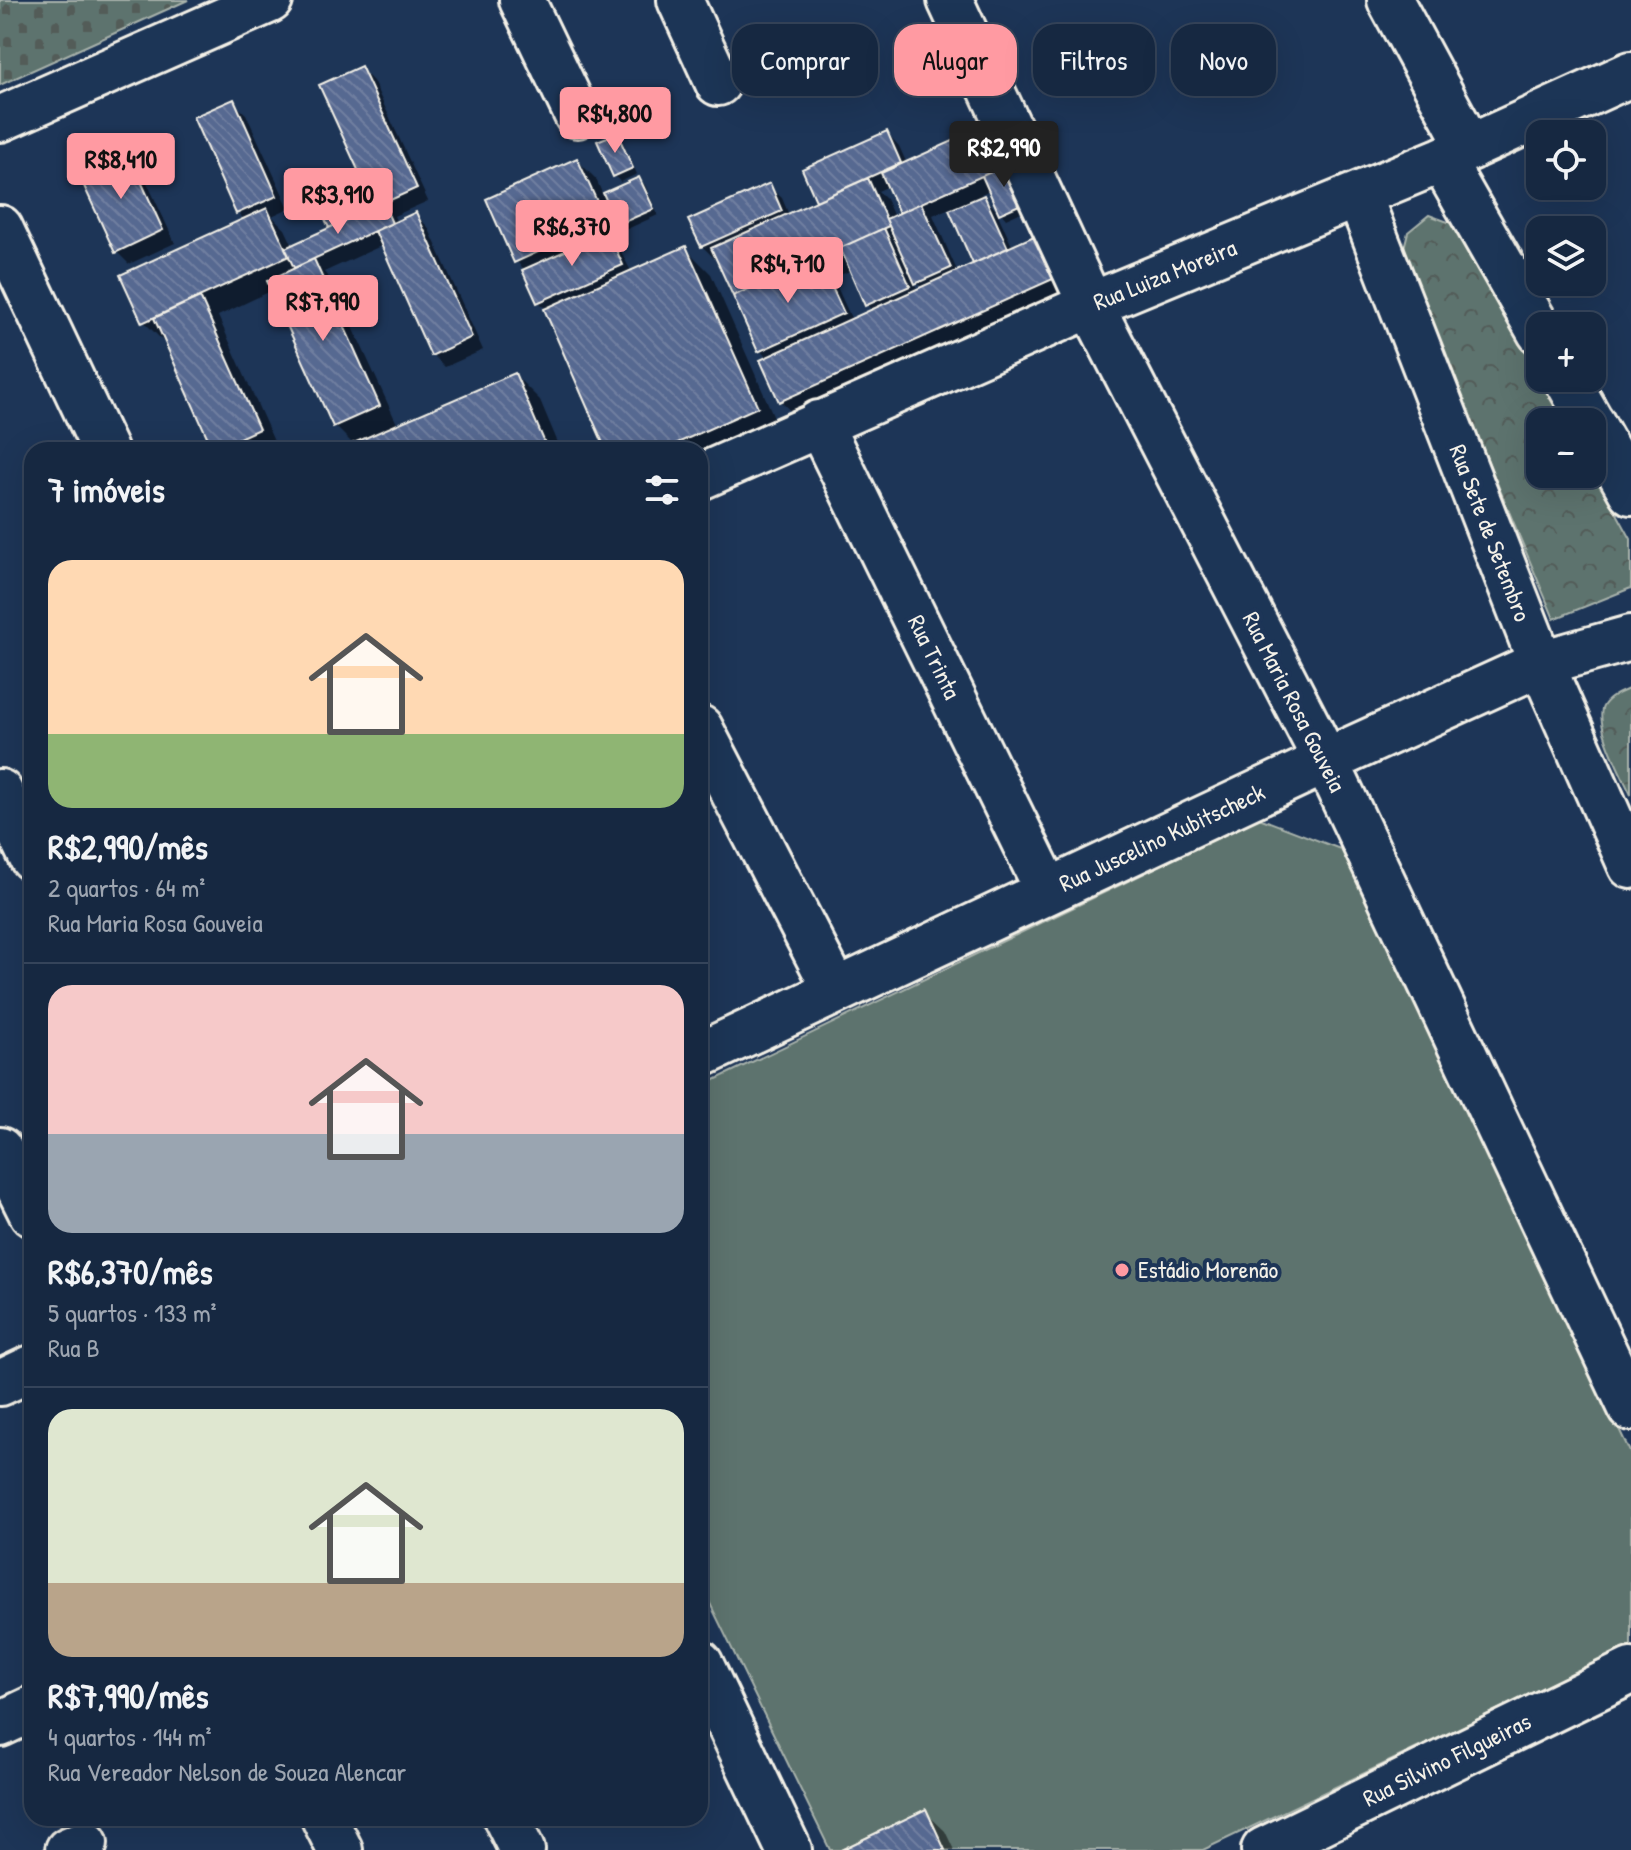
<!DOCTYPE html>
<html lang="pt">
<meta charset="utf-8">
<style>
:root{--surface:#162841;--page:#23344c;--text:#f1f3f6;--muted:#9ea6b1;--line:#35445a;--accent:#ff9aa2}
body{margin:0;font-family:"Patrick Hand",sans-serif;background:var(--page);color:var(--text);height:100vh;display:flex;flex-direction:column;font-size:30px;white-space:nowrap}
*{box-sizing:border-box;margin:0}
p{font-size:26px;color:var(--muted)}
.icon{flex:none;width:44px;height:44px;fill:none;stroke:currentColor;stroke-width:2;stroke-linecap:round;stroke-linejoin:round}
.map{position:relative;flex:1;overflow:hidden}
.sheet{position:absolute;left:24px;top:442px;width:684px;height:1384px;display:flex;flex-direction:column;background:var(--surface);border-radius:24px;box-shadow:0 8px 32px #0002,0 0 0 2px var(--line)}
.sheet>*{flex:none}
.guide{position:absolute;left:732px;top:24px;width:760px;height:72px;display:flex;gap:16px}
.controls{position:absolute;left:1526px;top:120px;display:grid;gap:16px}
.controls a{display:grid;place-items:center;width:80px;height:80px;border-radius:16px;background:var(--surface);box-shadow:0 8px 32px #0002,0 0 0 2px var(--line);font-size:40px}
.price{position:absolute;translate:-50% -68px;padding:0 18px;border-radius:8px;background:var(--accent);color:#111;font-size:26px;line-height:52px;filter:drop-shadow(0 2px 4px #0008)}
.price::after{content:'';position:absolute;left:50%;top:48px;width:24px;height:18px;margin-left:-12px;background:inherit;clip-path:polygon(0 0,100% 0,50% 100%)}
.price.selected{background:#222;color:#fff}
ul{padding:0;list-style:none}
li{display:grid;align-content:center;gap:16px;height:424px;padding:0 24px}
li+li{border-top:2px solid var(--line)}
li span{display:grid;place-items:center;height:248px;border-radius:24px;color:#555}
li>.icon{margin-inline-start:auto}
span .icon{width:144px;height:144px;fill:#fffc;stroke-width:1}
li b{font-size:34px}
h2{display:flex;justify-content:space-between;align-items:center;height:96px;padding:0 24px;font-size:34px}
.tag{padding:0 28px;border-radius:24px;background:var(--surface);box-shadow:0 8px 32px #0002,0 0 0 2px var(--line);font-size:28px;line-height:72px}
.tag.selected{background:var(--accent);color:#111}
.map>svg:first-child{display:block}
</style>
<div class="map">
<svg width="1631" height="1850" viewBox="0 0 1631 1850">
<defs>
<pattern id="cemetery-stones" width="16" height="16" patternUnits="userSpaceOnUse" patternTransform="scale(2)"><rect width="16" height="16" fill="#5d736e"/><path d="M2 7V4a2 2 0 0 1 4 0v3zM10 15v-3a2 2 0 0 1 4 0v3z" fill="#525b58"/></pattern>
<pattern id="park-crowns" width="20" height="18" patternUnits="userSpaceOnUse" patternTransform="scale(2)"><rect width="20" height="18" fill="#5d736e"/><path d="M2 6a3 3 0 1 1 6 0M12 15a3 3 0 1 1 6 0" fill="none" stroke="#525b58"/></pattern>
<pattern id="building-back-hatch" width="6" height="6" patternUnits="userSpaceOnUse" patternTransform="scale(2)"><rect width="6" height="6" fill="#576991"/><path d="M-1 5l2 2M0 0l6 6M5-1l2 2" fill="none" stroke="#707fa0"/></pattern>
</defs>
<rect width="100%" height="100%" fill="#1d3557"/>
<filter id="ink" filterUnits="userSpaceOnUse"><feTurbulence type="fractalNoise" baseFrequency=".0125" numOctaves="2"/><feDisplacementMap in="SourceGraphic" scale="16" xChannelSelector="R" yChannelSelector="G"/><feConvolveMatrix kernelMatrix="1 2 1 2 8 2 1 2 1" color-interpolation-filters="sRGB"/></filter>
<g filter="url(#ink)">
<path fill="url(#cemetery-stones)" stroke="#a8b2ab" stroke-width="2" d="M0 0H188L0 85Z"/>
<path fill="url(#park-crowns)" stroke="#a8b2ab" stroke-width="2" d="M1429 215 1459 226 1540 378 1567 422H1540V474H1592V468L1631 539V588L1554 619 1402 256 1408 232Z
M1631 688V795C1623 777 1592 721 1604 705 1610 696 1622 692 1631 688Z"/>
<path fill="#5d736e" stroke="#a8b2ab" stroke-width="2" d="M1259 818 1343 850 1631 1454V1646L1203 1850H945L926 1809 841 1850H830L700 1583V1087Z"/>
<path fill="#0007" fill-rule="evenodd" d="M360 68 373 81 428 201 394 216 397 223 415 214 428 227 483 350 445 367 433 355 383 245 324 272 332 281 398 426 515 375 540 400 561 450H353L354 445 335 426 273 290 218 316 277 448 217 450 166 340 163 341 144 322 245 220 238 213 196 118 233 102 246 114 289 208 272 216 285 229 293 246 332 229 343 175 356 187 367 212 377 208Z
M991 127 1030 208 1006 219 1001 213 990 190 981 194 996 210 1013 248 1034 239 1053 258 1070 299 800 420 780 401 767 358 760 350 718 257 715 259 702 246 769 186 782 198 789 215 820 202 818 199 887 133 899 146 907 164ZM889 186 901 214 894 217 886 199 878 191ZM950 208 975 265 958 273 933 215ZM852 270 867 305 873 311 852 320 833 278ZM913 279 923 289 918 291Z
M617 135 622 141 637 174 620 182 615 176Z
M127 153 139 165 175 243 129 264 116 251Z
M577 160 596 179 603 195 639 179 645 185 658 215 625 230 614 219 624 241 617 244 632 273 686 249 711 274 781 433 700 469V450H608L547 310 539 302 524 269 516 261Z
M925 1812 945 1831 954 1850H845Z"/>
<path fill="url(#building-back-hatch)" stroke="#f4f1e8" stroke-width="2" d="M361 66 417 188 375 207 319 85Z
M234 99 277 196 236 214 193 117Z
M991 124 1009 164 899 213 881 173Z
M887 131 901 163 816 201 802 169Z
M617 133 633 168 613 177 597 141Z
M127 150 163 230 115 253 78 173Z
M577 158 606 221 514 263 486 199Z
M1009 164 1026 202 999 214 982 176Z
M344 172 362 213 329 228 311 188Z
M639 177 654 209 617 225 603 193Z
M868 178 889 226 733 296 711 248Z
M770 183 782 211 701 247 688 220Z
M984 195 1008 248 973 264 949 210Z
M383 203 392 223 294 268 285 248Z
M921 203 951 268 915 284 886 219Z
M267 208 289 256 142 323 120 275Z
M416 212 472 337 431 356 375 231Z
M884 228 910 286 865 306 840 248Z
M608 232 623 265 537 303 522 270Z
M1034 236 1053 279 779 402 760 360Z
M686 246 758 407 662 450H606L544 309Z
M818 257 844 313 758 352 733 296Z
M314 259 380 406 333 427 267 281Z
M200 297 259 429 213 450 154 318Z
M515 373 548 450H351L349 445Z
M926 1809 945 1850H841Z"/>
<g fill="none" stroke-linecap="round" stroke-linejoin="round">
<g stroke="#f4f1e8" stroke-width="50">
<path id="minor" d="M522 0 577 115
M680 0 718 83
M950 0 1091 305 1326 761 1631 1408
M1390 0 1470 148
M0 119 270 0
M1442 160 1540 332
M1359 196 1541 663 1631 866
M0 228 105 450
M1566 378 1591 422
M819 423 1048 891
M1592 423 1631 492
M700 477 1091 305 1442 160 1631 74
M700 728 836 991
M0 792 32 858
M700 1055 1326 761 1541 663 1631 638
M0 1150 32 1214
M0 1383 32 1368
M700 1663 789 1850
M0 1724 32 1709
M324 1818 340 1850
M506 1818 522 1850
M68 1850 85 1843
M1264 1850 1631 1671"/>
</g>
<use href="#minor" stroke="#1d3557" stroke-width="44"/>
</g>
</g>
<circle fill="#ff9aa2" stroke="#1d3557" stroke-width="3" cx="1122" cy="1270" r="8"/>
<g text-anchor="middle" stroke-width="8" stroke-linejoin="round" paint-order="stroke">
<g font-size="24" fill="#f4f1e8" stroke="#1d3557">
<text transform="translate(1165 275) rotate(-22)" y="8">Rua Luiza Moreira</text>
<text transform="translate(1490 533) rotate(69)" y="8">Rua Sete de Setembro</text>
<text transform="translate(934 657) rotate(64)" y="8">Rua Trinta</text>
<text transform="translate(1294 702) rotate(63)" y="8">Rua Maria Rosa Gouveia</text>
<text transform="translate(1162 838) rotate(-25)" y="8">Rua Juscelino Kubitscheck</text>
<text transform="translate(1447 1760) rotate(-26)" y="8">Rua Silvino Filgueiras</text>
</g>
<g font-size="24" fill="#f4f1e8" stroke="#1d3557" text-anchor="start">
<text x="1138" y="1278">Estádio Morenão</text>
</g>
</g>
</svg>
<div class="controls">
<a><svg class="icon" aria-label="locate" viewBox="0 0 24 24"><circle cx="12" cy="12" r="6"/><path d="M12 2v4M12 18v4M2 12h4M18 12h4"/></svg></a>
<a><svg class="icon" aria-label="layers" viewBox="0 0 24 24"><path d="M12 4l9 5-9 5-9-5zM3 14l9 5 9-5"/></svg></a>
<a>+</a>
<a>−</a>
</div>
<b class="price" style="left:615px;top:155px">R$4,800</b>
<b class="price selected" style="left:1004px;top:189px">R$2,990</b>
<b class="price" style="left:121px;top:201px">R$8,410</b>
<b class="price" style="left:338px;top:236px">R$3,910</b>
<b class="price" style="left:572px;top:268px">R$6,370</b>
<b class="price" style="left:788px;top:305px">R$4,710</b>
<b class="price" style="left:323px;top:343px">R$7,990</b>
<div class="guide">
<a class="tag">Comprar</a>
<a class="tag selected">Alugar</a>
<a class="tag">Filtros</a>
<a class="tag">Novo</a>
</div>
<section class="sheet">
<h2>7 imóveis<svg class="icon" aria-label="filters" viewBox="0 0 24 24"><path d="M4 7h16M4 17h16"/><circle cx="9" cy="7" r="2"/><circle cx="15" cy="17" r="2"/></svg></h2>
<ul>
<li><span style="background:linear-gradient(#ffd9b3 70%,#8fb573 0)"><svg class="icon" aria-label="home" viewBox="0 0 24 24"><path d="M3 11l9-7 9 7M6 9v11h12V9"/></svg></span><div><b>R$2,990/mês</b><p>2 quartos · 64 m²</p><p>Rua Maria Rosa Gouveia</p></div></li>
<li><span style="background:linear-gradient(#f6c9c9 60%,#9aa5b1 0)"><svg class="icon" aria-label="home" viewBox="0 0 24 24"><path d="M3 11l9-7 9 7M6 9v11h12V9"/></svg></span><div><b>R$6,370/mês</b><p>5 quartos · 133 m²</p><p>Rua B</p></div></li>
<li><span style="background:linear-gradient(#dfe7d0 70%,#b9a48a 0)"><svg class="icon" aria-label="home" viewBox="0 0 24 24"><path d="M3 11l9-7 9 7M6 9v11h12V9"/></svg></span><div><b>R$7,990/mês</b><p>4 quartos · 144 m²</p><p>Rua Vereador Nelson de Souza Alencar</p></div></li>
</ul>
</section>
</div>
